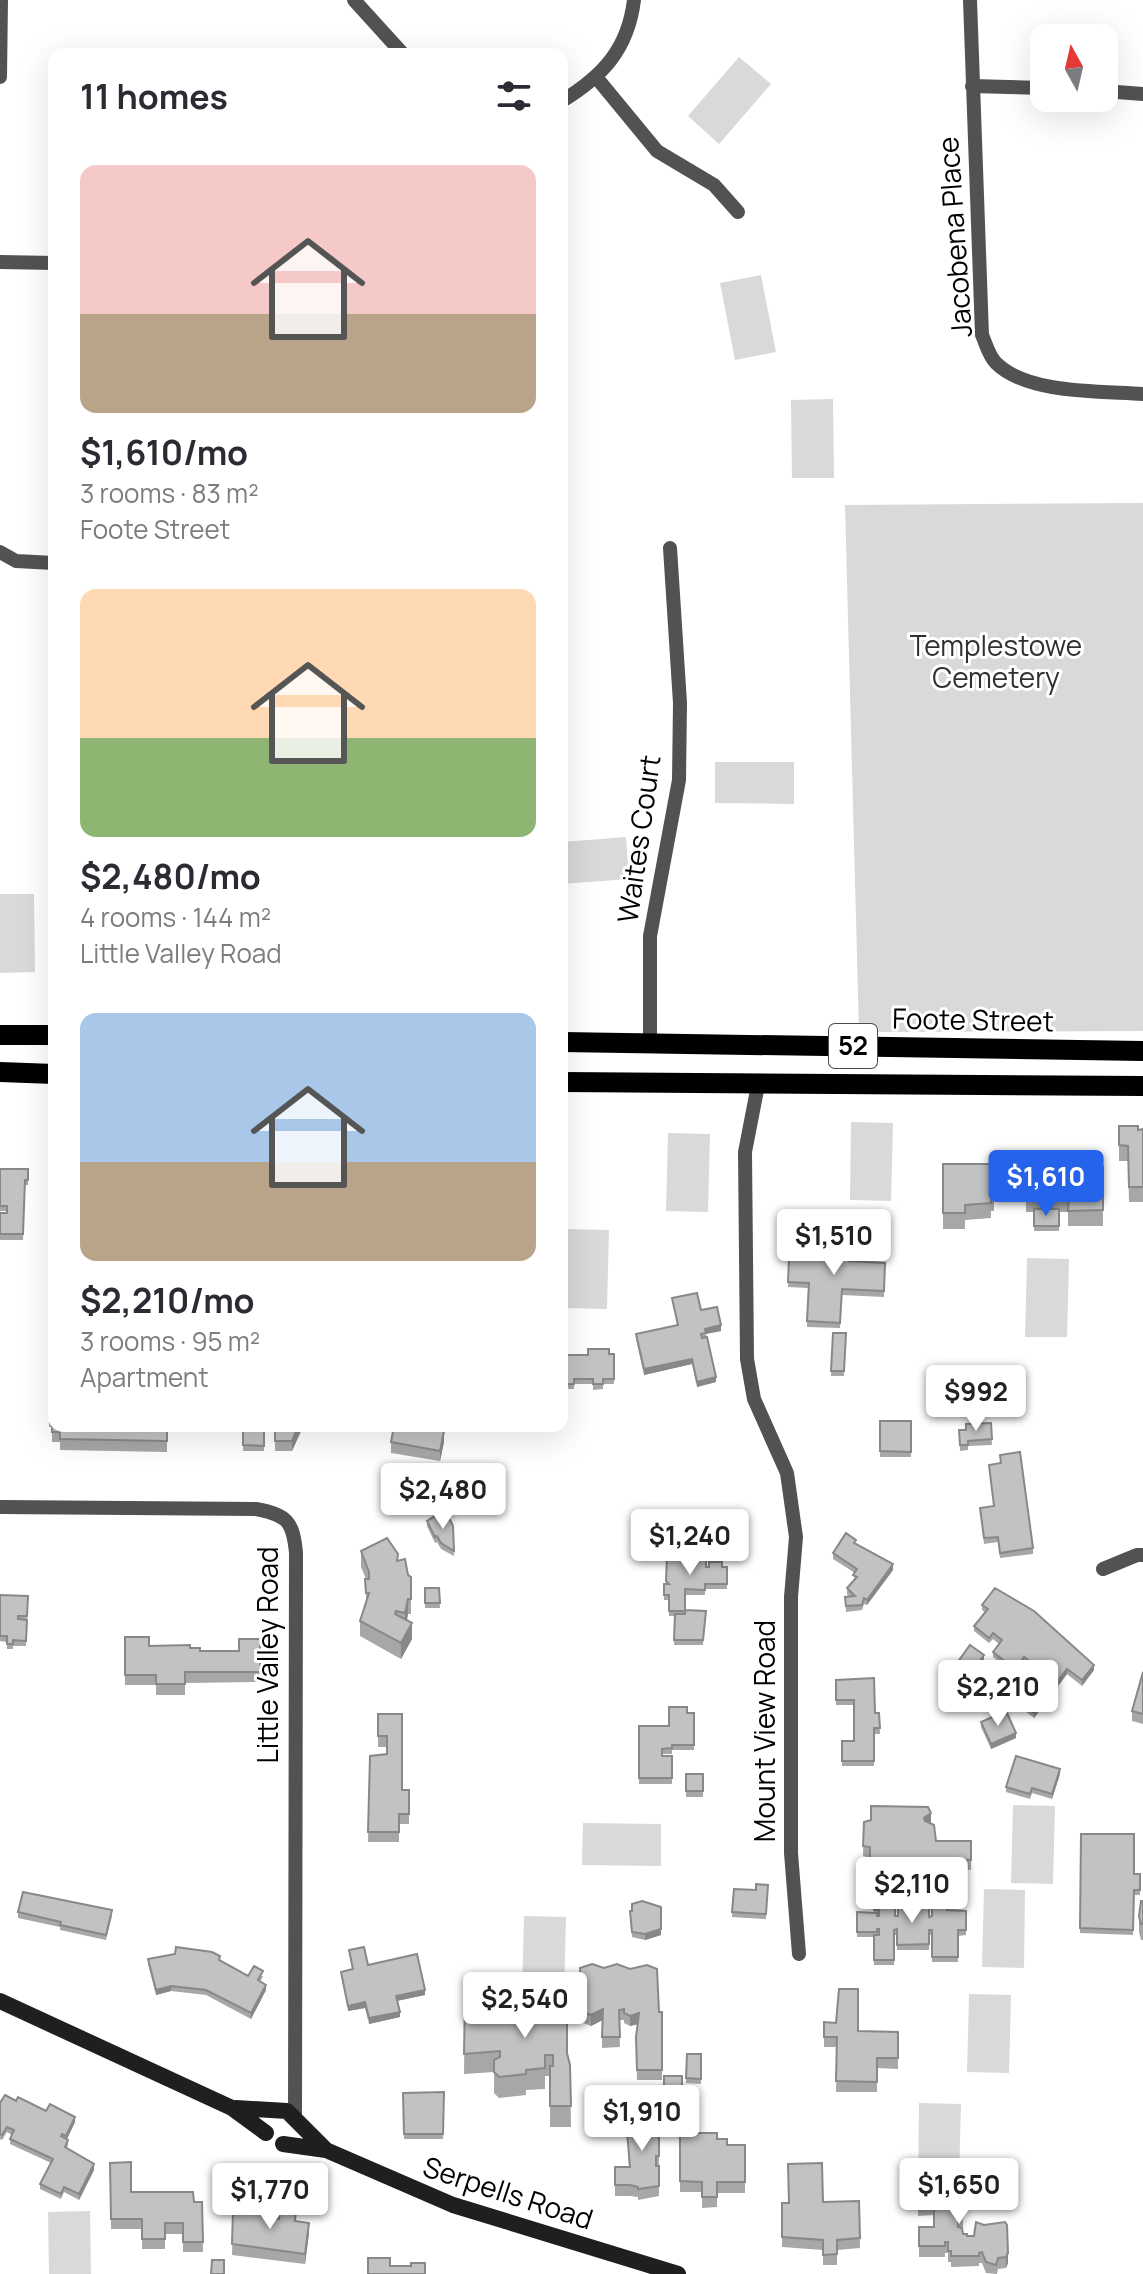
<!DOCTYPE html>
<meta charset="utf-8">
<style>
:root{--surface:#fff;--page:#f7f7f7;--text:#2b2b33;--muted:#7c7c81;--accent:#2563eb}
body{margin:0;font-family:Manrope,sans-serif;background:var(--page);color:var(--text);height:100vh;display:flex;flex-direction:column;font-size:30px;white-space:nowrap}
*{box-sizing:border-box;margin:0}
p{font-size:26px;color:var(--muted)}
.icon{flex:none;width:44px;height:44px;fill:none;stroke:currentColor;stroke-width:2;stroke-linecap:round;stroke-linejoin:round}
.map{position:relative;flex:1;overflow:hidden}
.details{position:absolute;left:48px;top:48px;width:520px;height:1384px;display:flex;flex-direction:column;background:var(--surface);border-radius:16px;box-shadow:0 8px 32px #0002}
.details>*{flex:none}
.needle{width:52px;rotate:352deg}
.fabs{position:absolute;left:1030px;top:24px;display:grid;gap:16px}
.fabs a{display:grid;place-items:center;width:88px;height:88px;border-radius:16px;background:var(--surface);box-shadow:0 8px 32px #0002;font-size:40px}
.price{position:absolute;translate:-50% -68px;padding:0 18px;border-radius:8px;background:#fff;color:#222;font-size:26px;line-height:52px;filter:drop-shadow(0 2px 4px #0008)}
.price::after{content:'';position:absolute;left:50%;top:48px;width:24px;height:18px;margin-left:-12px;background:inherit;clip-path:polygon(0 0,100% 0,50% 100%)}
.price.current{background:var(--accent);color:#fff}
ul{padding:0;list-style:none}
li{display:grid;align-content:center;gap:16px;height:424px;padding:0 32px}
li span{display:grid;place-items:center;height:248px;border-radius:16px;color:#555}
li>.icon{margin-inline-start:auto}
span .icon{width:144px;height:144px;fill:#fffc;stroke-width:1}
li b{font-size:34px}
h2{display:flex;justify-content:space-between;align-items:center;height:96px;padding:0 32px;font-size:34px}
.map>svg:first-child{display:block}
</style>
<div class="map">
<svg width="1143" height="2274" viewBox="0 0 1143 2274">
<rect width="100%" height="100%" fill="#fff"/>
<path fill="#d9d9d9" d="M739 57 771 84 719 144 688 116Z
M761 275 776 352 735 360 720 283Z
M833 399 834 478H792L791 400Z
M1143 503V1031L859 1032 845 505Z
M715 762H794V804L715 803Z
M626 837 629 879 562 884V842Z
M0 894H34L35 972 0 973Z
M851 1122 893 1123 891 1201 850 1200Z
M668 1133 710 1134 708 1212 666 1211Z
M567 1229 609 1230 607 1309 565 1308Z
M1027 1258 1069 1259 1067 1337H1025Z
M1013 1805 1055 1806 1053 1884 1011 1883Z
M583 1823 661 1824V1866L582 1865Z
M984 1889 1025 1890 1024 1968 982 1967Z
M524 1916 566 1917 564 1996 522 1995Z
M969 1994 1011 1995 1009 2073 967 2072Z
M919 2103 961 2104 959 2182 918 2181Z
M90 2211 91 2274H49L48 2212Z"/>
<g fill="none" stroke-linecap="round" stroke-linejoin="round">
<path stroke="#525252" stroke-width="14" d="M354 0 403 54
M970 0 982 335C986 344 989 356 996 363 1027 394 1100 391 1143 394
M0 77 1 0
M596 77 657 151 714 185 738 212
M972 86 1044 88
M1104 91 1143 94
M562 101C603 76 628 49 634 0
M0 262 54 263
M0 552 16 561 54 563
M650 1043V936L679 780 680 703 670 548
M758 1085 745 1152 747 1359 754 1399 787 1473 796 1537 791 1597V1853L799 1954
M0 1507 256 1509C288 1515 293 1522 296 1553L295 2118
M1103 1569 1137 1555H1143"/>
<path stroke="#1f1f1f" stroke-width="16" d="M0 2001 232 2108 266 2133
M236 2108 287 2111 325 2149
M283 2144 326 2150 453 2205 678 2274"/>
<path stroke="#000" stroke-width="20" d="M0 1035H54
M562 1042 1143 1051
M0 1072 54 1074
M562 1082 1143 1086"/>
</g>
<path fill="#a7a7a7" d="M1119 1126 1138 1130 1143 1129V1202H1129L1128 1161H1119Z
M943 1164 994 1195V1211H991V1218L965 1220V1229H943Z
M1026 1166 1103 1167V1226H1068V1212H1059V1231H1034V1212H1026Z
M0 1169H28V1185H25L23 1240H0V1213H7V1211H0Z
M789 1257 885 1263 884 1297 842 1295 840 1328 807 1327 808 1288 788 1287Z
M672 1298 701 1310 721 1331 706 1334 716 1382 697 1387 692 1364 644 1375 636 1339V1334L677 1325Z
M833 1333H846L844 1376H831Z
M614 1354V1384H603V1389L593 1390V1384H574V1389H562V1355Z
M50 1376 54 1426H167V1452L60 1450V1442H52V1427H49Z
M880 1421H911V1457H880Z
M991 1423 992 1445 968 1446V1450L960 1451 959 1430H966Z
M186 1426H301V1431L292 1451H275V1428L264 1429V1451H243V1428L236 1429V1426Z
M394 1426H431L430 1429 444 1442 440 1461 391 1453V1442Z
M989 1465 1033 1548V1554L1000 1558 998 1542 984 1544 980 1508 994 1506Z
M427 1521H440L453 1526 454 1556 441 1549 437 1542 435 1543 427 1526Z
M856 1544 893 1570 867 1605 864 1604 862 1610 846 1612 845 1597H850L847 1594V1588L854 1580 855 1573 833 1559V1553Z
M361 1551 398 1561 411 1577V1614H408L407 1620 412 1639 401 1659 360 1636V1621L366 1605V1579L361 1567Z
M667 1556 706 1567H727V1589H705V1595H685V1610L706 1611 703 1645H674L675 1616H669V1600H664V1584H666Z
M425 1588H439L440 1608H425Z
M0 1595 28 1596 26 1646H13V1649H7V1642L0 1641Z
M982 1605 1094 1670 1082 1686 1067 1674 1034 1718 1017 1705V1700L1032 1681 1027 1677V1672L1030 1667 1024 1662 1015 1674 993 1657V1652L999 1644 993 1639 989 1643 974 1631V1626L985 1612 982 1610Z
M125 1637 149 1646 190 1648 200 1651H239L260 1639V1682L185 1683V1695H156V1685H125Z
M984 1660 971 1678 957 1668V1663Z
M1143 1672V1724L1132 1721V1711Z
M836 1680 875 1713H879L880 1734H874V1766H842V1741H854V1705H836Z
M687 1713H694V1750H672V1754H662V1756H672V1784H639V1726H669Z
M378 1714H402V1790H409V1824H399V1842H368L370 1756 387 1754V1747H378Z
M981 1722 1016 1738 991 1749 981 1727Z
M686 1774H703V1797H686Z
M1060 1774 1052 1799 1032 1793 1030 1799 1006 1792V1787Z
M864 1822 931 1824 936 1841H971V1870L932 1868V1873L870 1872V1858L863 1856Z
M1081 1834 1140 1879V1895H1134L1133 1935 1080 1933Z
M768 1885 766 1919 732 1917 734 1889 756 1890Z
M874 1891 895 1916H898L925 1907 929 1917 947 1910 966 1911V1935L958 1936V1962H932V1935H929V1950H897V1935H894V1965H874V1937H857V1912L874 1913Z
M1143 1901V1940H1141L1139 1932V1916Z
M630 1911 661 1935 645 1940 632 1937Z
M18 1912 112 1916 106 1940 60 1930V1927L18 1918Z
M349 1950 368 1965 425 1995 397 2001 400 2017 369 2024 365 2008 348 2011 341 1972 352 1969Z
M148 1959 220 1961 248 1976H263L260 1982 266 1990 251 2019 206 1995 171 1991 156 1995 148 1964Z
M580 1968 659 2012H662V2080H637L636 2037 638 2024 630 2026 624 2023V2020H619L620 2047 602 2048V2020L591 2026 581 2022Z
M465 1998 493 2020 567 2053 570 2065 571 2127H550V2076H545V2089L526 2090V2095L499 2098 494 2093V2072L464 2074Z
M824 2022 858 2031 898 2032V2069L877 2068V2092H836L837 2047H824Z
M687 2054H701V2084L686 2083Z
M664 2076H682V2109H664Z
M444 2092 443 2139H404L403 2093Z
M16 2101 46 2111 75 2122 67 2139 68 2145 67 2148 94 2170 79 2200 64 2192 61 2199 40 2189V2184L51 2163 10 2144V2139L12 2135 7 2132 2 2140 0 2139V2103Z
M659 2114V2196L638 2200V2197L630 2196H615V2167H629L627 2131H630Z
M680 2133 717 2139 727 2145H745V2193H717V2207L702 2208V2192H680Z
M110 2163 131 2192 194 2202H202L203 2252H183V2234H165V2249H142V2229H111Z
M963 2185V2227H958L963 2234 967 2236H974L984 2225 1005 2222 1008 2263 1006 2268 998 2269 997 2274 986 2273 982 2263H979V2266L951 2267V2262H948V2253H945V2257H919V2227H934V2215L918 2216V2205Z
M859 2201 860 2248 837 2250V2265H823V2250L782 2247V2203Z
M233 2210 266 2217 296 2221 309 2233 305 2264 232 2255Z"/>
<path fill="#888" d="M721 1325V1331L705 1334V1329Z
M692 1359V1364L644 1375V1369Z
M716 1377V1382L697 1387V1382Z
M298 1426H301V1431L292 1451V1441Z
M444 1431V1442L440 1461V1451Z
M893 1564V1570L867 1605V1600Z
M408 1599V1614L405 1629V1613Z
M412 1623V1639L401 1659V1643Z
M984 1655V1660L971 1678V1673Z
M1024 1657V1662L1015 1674V1669Z
M1094 1665V1670L1082 1686V1680Z
M1067 1669V1674L1034 1718V1713Z
M1016 1733V1738L991 1749V1744Z
M1060 1769V1774L1052 1799V1794Z
M931 1813V1824L924 1829V1818Z
M661 1929V1935L645 1940V1934Z
M266 1985V1990L251 2019V2013Z
M171 1986V1991L156 1995V1990Z
M425 1990V1995L396 2001V1996Z
M365 2002V2008L348 2011V2006Z
M603 2009V2020L591 2026V2015Z
M400 2012V2017L369 2024V2018Z
M639 2013V2024L630 2026V2016Z
M75 2117V2122L66 2141V2136Z
M94 2164V2170L79 2200V2194Z
M309 2223V2233L305 2264V2254Z
M1008 2253V2263L1006 2268V2257Z"/>
<path fill="#c2c2c2" stroke="#888" stroke-width="2" d="M1119 1126H1138V1130L1143 1129V1187H1129L1128 1146 1119 1145Z
M1057 1163H1072V1166L1103 1167V1210L1068 1211 1069 1196H1026V1166H1057Z
M943 1164H991L994 1195H991V1203L965 1205V1213H943Z
M0 1169H28V1180H25L23 1234H0V1213H7V1206H0Z
M1034 1209H1059V1226H1034Z
M824 1231 851 1232 849 1261 885 1263 884 1291 842 1289 840 1323 807 1321 809 1283 788 1282 789 1257 819 1259V1247H823Z
M697 1293 701 1310 717 1307 721 1325 705 1329 706 1333 701 1334 702 1338 707 1337 716 1377 697 1382 692 1359 644 1369 636 1334 678 1325 672 1298Z
M833 1333H846L844 1371H831Z
M588 1349H609V1354H614V1379H603V1384H593V1379H574V1384H562V1355H588Z
M50 1376H54V1426H167V1441L60 1439V1432H52V1417H49Z
M880 1421H911V1452L880 1451Z
M991 1423 992 1439 968 1441V1445H960L959 1430H966V1424Z
M243 1426H264V1446L243 1445Z
M275 1426H298L292 1441H275Z
M394 1426H429L428 1429 444 1431 440 1451 391 1442Z
M1020 1452 1033 1548 1000 1553 998 1537 984 1538 980 1508 994 1506 989 1465 1001 1463 1000 1455Z
M437 1515 440 1521 448 1516 453 1526 454 1551 441 1543 437 1536 435 1537 427 1521Z
M846 1533 856 1540 854 1543 893 1564 867 1600 864 1598 862 1605 846 1606 845 1597 855 1596 847 1588 857 1577 853 1575 857 1569 833 1553Z
M387 1538 398 1554 397 1561 405 1559 408 1575 411 1577V1599H408L405 1613 396 1611 395 1614 412 1623 401 1643 360 1621 369 1593H366L365 1579H369V1572L361 1551Z
M671 1553 706 1556V1567H709V1562H722V1567H727V1584H705V1590L685 1589V1611H669V1595H664V1584H669L666 1581 667 1556H671Z
M425 1588H439L440 1603H425Z
M995 1588 1034 1611 1094 1665 1082 1680 1067 1669 1034 1713 1017 1700 1034 1678 1027 1672 1033 1664 1024 1657 1015 1669 993 1652 1002 1640 993 1633 989 1638 974 1626 988 1609 982 1605Z
M0 1595 28 1596 27 1616H18V1619L27 1620 26 1641 13 1640V1644H7V1636H0Z
M685 1610 706 1611 703 1640H674L675 1614H685Z
M125 1637H149V1646L190 1645V1648H200V1651H239V1639H260V1672H185V1684H156V1675H125Z
M970 1645 984 1655 971 1673 957 1663Z
M1143 1672V1714L1132 1711Z
M874 1678 875 1713H879L880 1728H874V1761H842V1741H854V1700H836V1680Z
M669 1707H687V1713H694V1745H672V1748L662 1749V1756H672V1778H639V1726H669Z
M1006 1711 1016 1733 991 1744 981 1722Z
M378 1714H402V1790H409V1814H399V1832H368L370 1756 387 1754V1736H378Z
M1016 1756 1060 1769 1052 1794 1032 1788 1030 1794 1006 1787Z
M686 1774H703V1791H686Z
M871 1806 928 1807 931 1813 924 1818 925 1821 934 1825 936 1841H971V1860L932 1858V1862L870 1861V1847L863 1846 864 1822 871 1820Z
M1081 1834H1134V1874H1140V1890H1134L1133 1930 1080 1928Z
M756 1884 768 1885 766 1914 732 1912 734 1889 756 1890Z
M895 1890V1916H898V1906H903V1891H924L925 1907H929V1917L932 1916V1902H947V1910L966 1911V1930H958V1957H932V1930H929V1944L897 1945V1929L894 1930V1960H874V1935H879V1929H877V1932H857V1912L877 1913V1916H879V1910H874V1891Z
M23 1892 112 1910 106 1935 60 1925 61 1922 18 1912Z
M642 1901 661 1907V1929L645 1934 632 1932 630 1911H632V1904Z
M1141 1901H1143V1924H1141L1139 1916Z
M176 1947 212 1952 220 1956 219 1960 248 1976 254 1966 263 1971 258 1980 266 1985 251 2013 206 1990 171 1986 156 1990 148 1959 175 1954Z
M364 1947 368 1965 417 1954 425 1990 396 1996 400 2012 369 2018 365 2002 348 2006 341 1972 353 1969 349 1950Z
M592 1964 604 1968 617 1964 630 1969 647 1965 657 1969 659 2012H662V2070H637L636 2037 639 2013 630 2016 624 2013V2009L619 2010 620 2037H602L603 2009 591 2015 581 2012 580 1968Z
M546 1979H567V2053L570 2065 571 2106H550V2066H553V2055H545V2068L526 2070V2074L499 2077 494 2072V2060L500 2057V2051L464 2054 465 1998H486V2015H493V2020L534 2021V2010H546Z
M839 1989H858V2031L898 2032V2058H877V2082L836 2081 837 2037H824V2022L836 2023Z
M687 2054H701V2079L686 2078Z
M664 2076H682V2104H664Z
M444 2092 443 2134H404L403 2093Z
M5 2095 16 2101 18 2097 46 2111 50 2104 75 2117 66 2136 62 2134 61 2136 68 2140 65 2147 94 2164 79 2194 64 2187 61 2194 40 2184 53 2159 10 2139 14 2130 7 2127 2 2135 0 2134V2103Z
M630 2114H659V2156H656V2166H659V2186L638 2189V2187L630 2185H615V2167H630L627 2131H630Z
M680 2133H717V2139H727V2145H745V2182H717V2197H702V2182L680 2181Z
M131 2162V2192H193L194 2202H202L203 2242H183V2223H165V2239H142V2219H111L110 2163Z
M822 2163 823 2202 859 2201 860 2238 837 2240V2254L823 2255V2240L782 2237V2203H789L788 2164Z
M920 2184 963 2185V2217H958V2227L962 2228 963 2234H967V2236H974L976 2222 984 2225 1005 2222 1007 2225 1008 2253 1006 2257 998 2258 996 2265 986 2262 982 2252 979 2253V2256H951V2251H948V2242H945V2246H919V2227H934V2205H918Z
M280 2208 296 2210 295 2221 309 2223 305 2254 232 2244 233 2210 267 2215 266 2217 279 2219Z
M368 2258H390V2266H411V2263H425V2274H368Z
M212 2260H224V2274H211Z"/>
<g text-anchor="middle" stroke-width="6" stroke-linejoin="round" paint-order="stroke">
<rect fill="#fff" stroke="#4c4c4c" stroke-width="2" x="829" y="1024" width="48" height="44" rx="6"/>
<g font-size="26" font-weight="bold" fill="#000">
<text x="853" y="1055">52</text>
</g>
<g font-size="28" fill="#000" stroke="#fff">
<text transform="translate(955 237) rotate(-94)" y="10">Jacobena Place</text>
<text transform="translate(639 839) rotate(-82)" y="10">Waites Court</text>
<text transform="translate(973 1020) rotate(1)" y="10">Foote Street</text>
<text transform="translate(268 1655) rotate(-90)" y="10">Little Valley Road</text>
<text transform="translate(765 1731) rotate(-90)" y="10">Mount View Road</text>
<text transform="translate(508 2193) rotate(18)" y="10">Serpells Road</text>
</g>
<g font-size="28" fill="#303030" stroke="#fff">
<text x="996" y="656">Templestowe<tspan x="996" dy="32">Cemetery</tspan></text>
</g>
</g>
</svg>
<div class="fabs">
<a><svg class="needle" viewBox="-14 -14 28 28"><path d="M0-13l5 13h-10z" fill="#e53935"/><path d="M0 13l5-13h-10z" fill="#7c7c81"/></svg></a>
</div>
<b class="price current" style="left:1046px;top:1218px">$1,610</b>
<b class="price" style="left:834px;top:1277px">$1,510</b>
<b class="price" style="left:976px;top:1433px">$992</b>
<b class="price" style="left:443px;top:1531px">$2,480</b>
<b class="price" style="left:690px;top:1577px">$1,240</b>
<b class="price" style="left:998px;top:1728px">$2,210</b>
<b class="price" style="left:912px;top:1925px">$2,110</b>
<b class="price" style="left:525px;top:2040px">$2,540</b>
<b class="price" style="left:642px;top:2153px">$1,910</b>
<b class="price" style="left:959px;top:2226px">$1,650</b>
<b class="price" style="left:270px;top:2231px">$1,770</b>
<section class="details">
<h2>11 homes<svg class="icon" aria-label="filters" viewBox="0 0 24 24"><path d="M4 7h16M4 17h16"/><circle cx="9" cy="7" r="2"/><circle cx="15" cy="17" r="2"/></svg></h2>
<ul>
<li><span style="background:linear-gradient(#f6c9c9 60%,#b9a48a 0)"><svg class="icon" aria-label="home" viewBox="0 0 24 24"><path d="M3 11l9-7 9 7M6 9v11h12V9"/></svg></span><div><b>$1,610/mo</b><p>3 rooms · 83 m²</p><p>Foote Street</p></div></li>
<li><span style="background:linear-gradient(#ffd9b3 60%,#8fb573 0)"><svg class="icon" aria-label="home" viewBox="0 0 24 24"><path d="M3 11l9-7 9 7M6 9v11h12V9"/></svg></span><div><b>$2,480/mo</b><p>4 rooms · 144 m²</p><p>Little Valley Road</p></div></li>
<li><span style="background:linear-gradient(#a9c7e8 60%,#b9a48a 0)"><svg class="icon" aria-label="home" viewBox="0 0 24 24"><path d="M3 11l9-7 9 7M6 9v11h12V9"/></svg></span><div><b>$2,210/mo</b><p>3 rooms · 95 m²</p><p>Apartment</p></div></li>
</ul>
</section>
</div>
